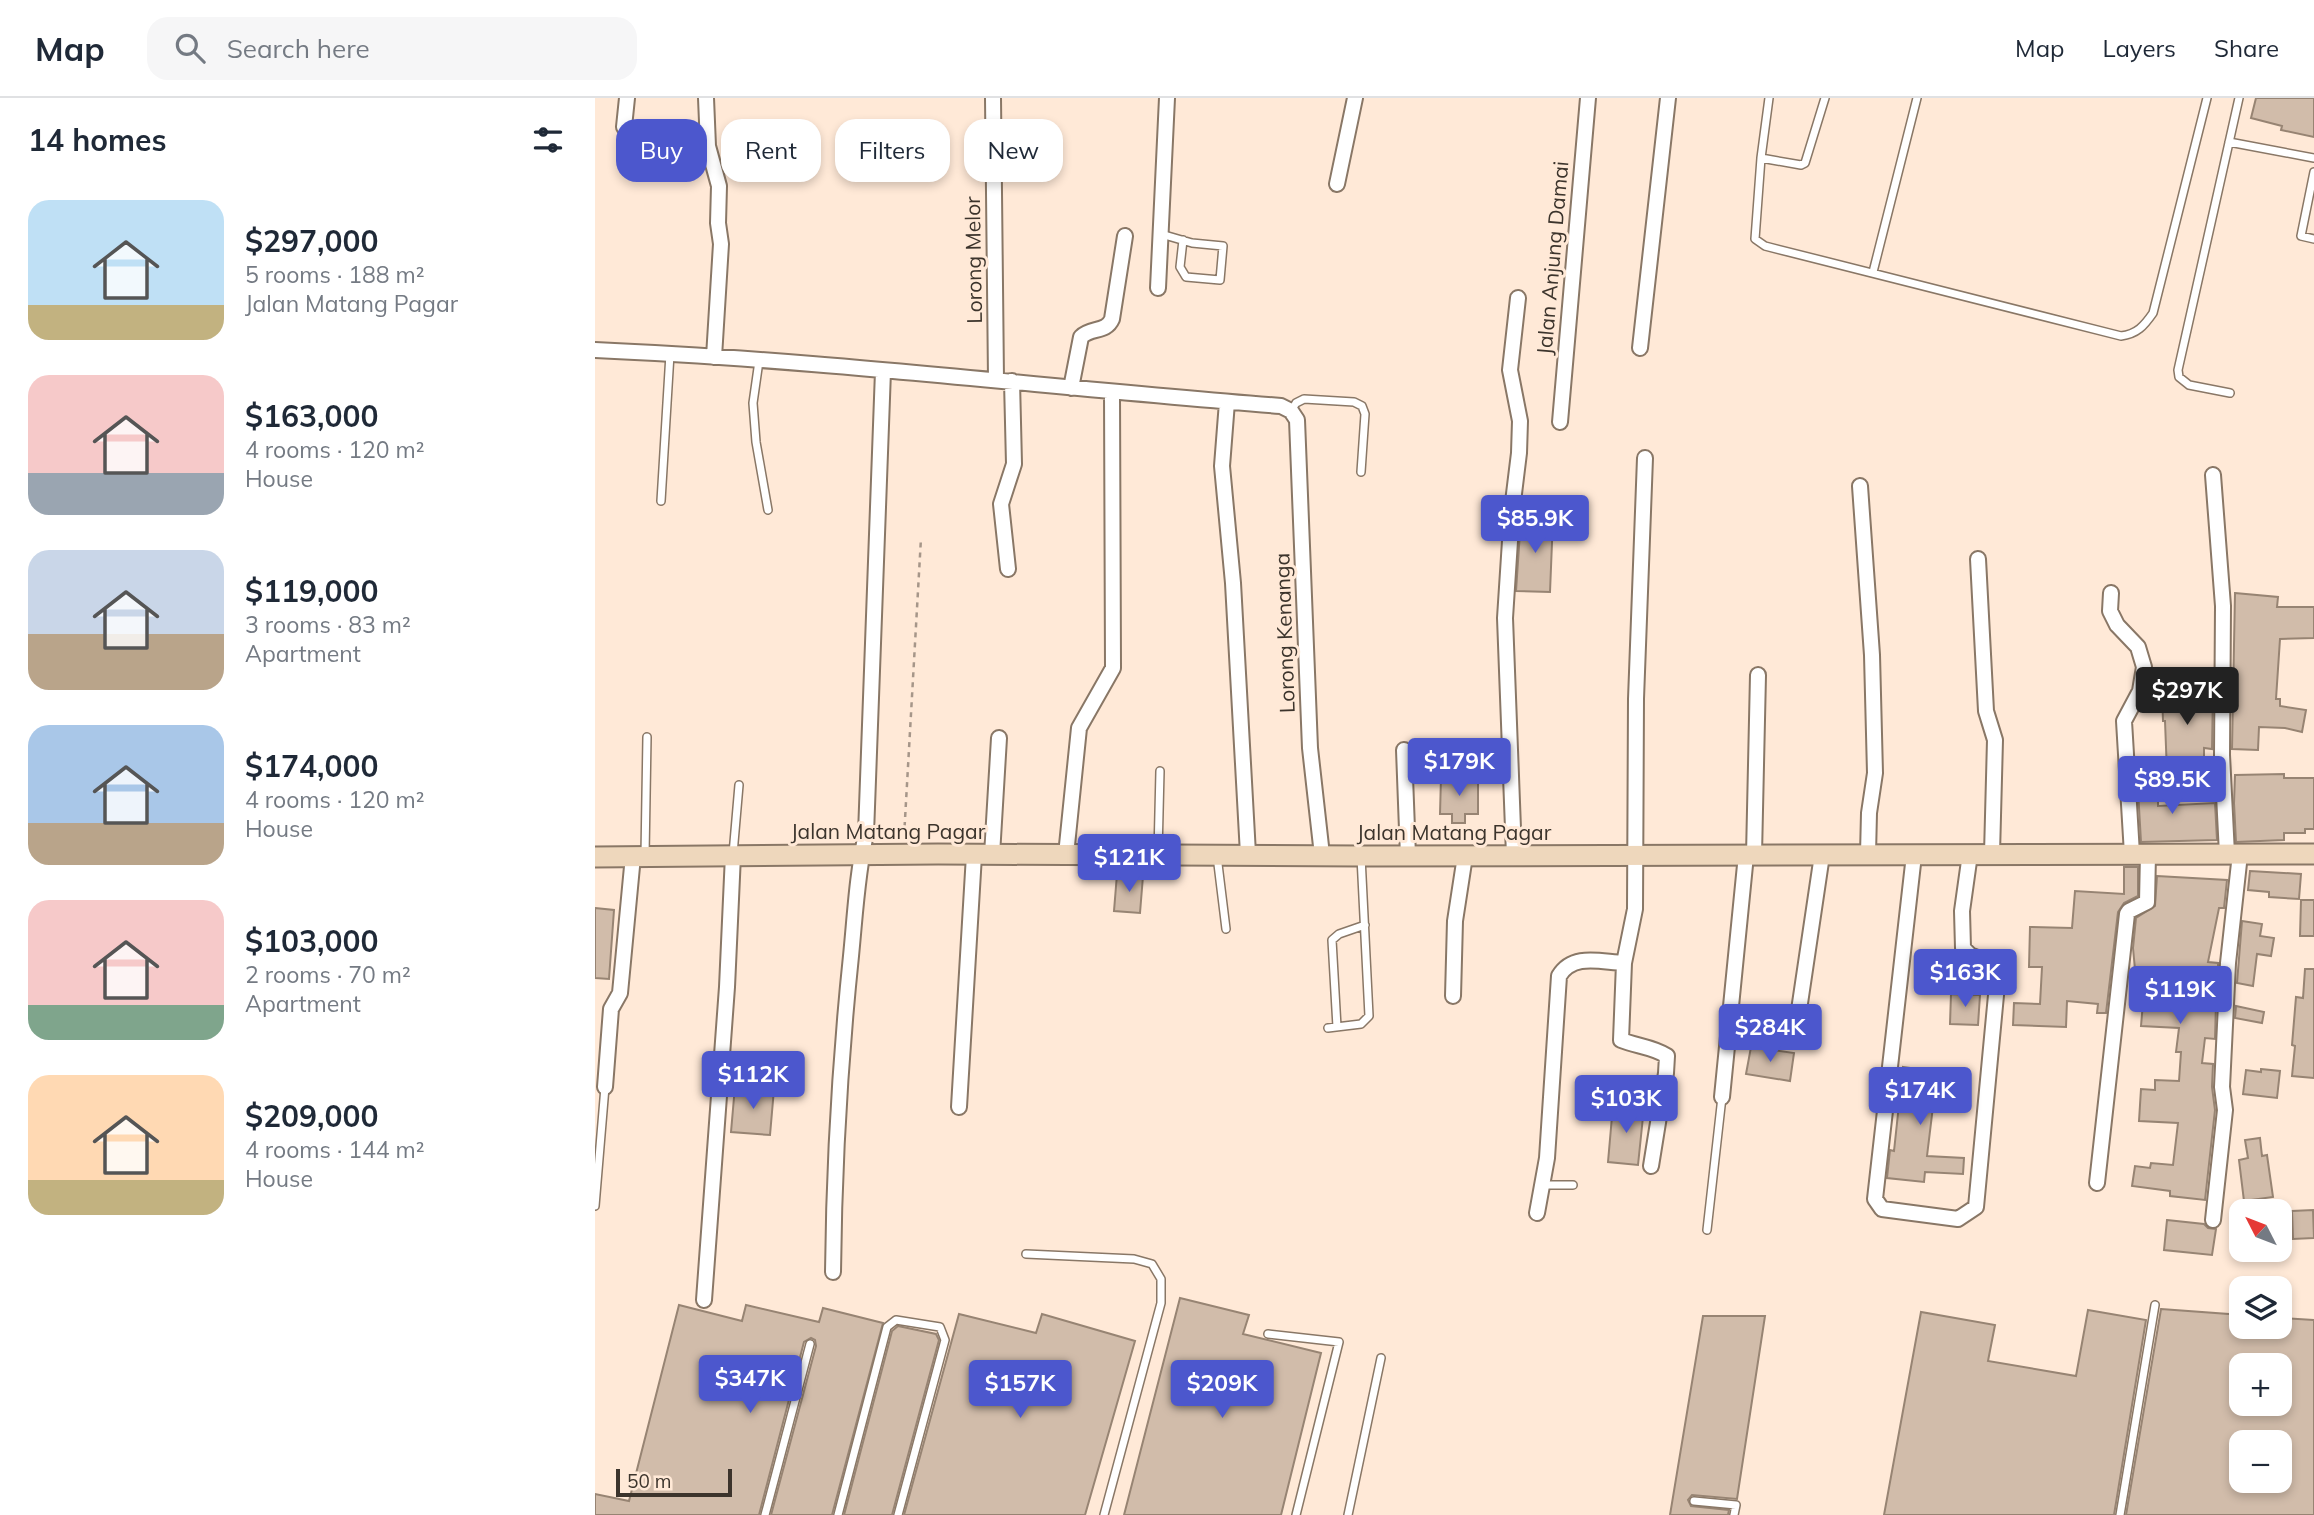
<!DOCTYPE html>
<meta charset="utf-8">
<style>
:root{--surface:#fff;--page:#f6f6f7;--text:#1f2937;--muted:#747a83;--line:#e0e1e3;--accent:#4c57cd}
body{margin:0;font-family:Mulish,sans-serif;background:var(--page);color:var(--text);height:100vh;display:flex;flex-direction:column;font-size:26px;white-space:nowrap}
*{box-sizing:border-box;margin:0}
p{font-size:23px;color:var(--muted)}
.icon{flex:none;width:38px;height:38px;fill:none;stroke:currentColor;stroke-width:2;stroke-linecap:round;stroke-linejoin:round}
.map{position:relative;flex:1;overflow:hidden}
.details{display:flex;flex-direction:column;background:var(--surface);width:595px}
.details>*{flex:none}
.hud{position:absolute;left:21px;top:21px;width:665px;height:63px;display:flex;gap:14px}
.needle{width:46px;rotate:312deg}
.buttons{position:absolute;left:1634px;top:1101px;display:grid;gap:14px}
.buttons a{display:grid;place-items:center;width:63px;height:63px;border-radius:14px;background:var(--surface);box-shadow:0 4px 10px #0003;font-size:35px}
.scale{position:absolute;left:21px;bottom:18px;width:116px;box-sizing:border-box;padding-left:7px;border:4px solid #3c342c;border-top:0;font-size:19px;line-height:24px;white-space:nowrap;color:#3c342c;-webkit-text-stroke:5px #ffe9d7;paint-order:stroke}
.price{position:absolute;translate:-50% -60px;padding:0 16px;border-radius:7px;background:var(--accent);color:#fff;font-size:23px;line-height:46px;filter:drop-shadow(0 2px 4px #0008)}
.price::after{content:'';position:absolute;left:50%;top:42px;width:21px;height:16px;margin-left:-10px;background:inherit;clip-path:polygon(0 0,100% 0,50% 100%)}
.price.active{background:#222;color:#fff}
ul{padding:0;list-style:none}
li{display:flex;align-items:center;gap:21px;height:175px;padding:0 28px}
li span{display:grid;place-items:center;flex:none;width:196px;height:140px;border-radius:21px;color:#555}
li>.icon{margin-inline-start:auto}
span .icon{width:84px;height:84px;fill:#fffc;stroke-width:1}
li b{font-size:30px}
h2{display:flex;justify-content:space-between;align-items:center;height:84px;padding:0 28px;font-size:30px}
.pill{padding:0 24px;border-radius:21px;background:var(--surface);box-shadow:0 4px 10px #0003;font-size:24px;line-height:63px}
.pill.active{background:var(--accent);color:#fff}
header{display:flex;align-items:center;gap:42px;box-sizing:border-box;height:98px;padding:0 35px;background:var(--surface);border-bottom:2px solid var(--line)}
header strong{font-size:33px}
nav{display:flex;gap:38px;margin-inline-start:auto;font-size:24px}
.search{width:490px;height:63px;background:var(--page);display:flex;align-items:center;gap:18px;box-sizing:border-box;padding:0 24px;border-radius:21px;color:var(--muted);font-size:26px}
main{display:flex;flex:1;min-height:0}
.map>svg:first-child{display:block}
</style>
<header>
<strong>Map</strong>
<div class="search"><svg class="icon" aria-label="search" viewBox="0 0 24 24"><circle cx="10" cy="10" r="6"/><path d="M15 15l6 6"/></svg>Search here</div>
<nav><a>Map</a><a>Layers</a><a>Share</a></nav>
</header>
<main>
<section class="details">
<h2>14 homes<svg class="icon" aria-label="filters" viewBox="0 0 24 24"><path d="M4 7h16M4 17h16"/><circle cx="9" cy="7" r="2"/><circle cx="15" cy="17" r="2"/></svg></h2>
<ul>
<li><span style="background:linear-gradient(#bfe0f5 75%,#c2b280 0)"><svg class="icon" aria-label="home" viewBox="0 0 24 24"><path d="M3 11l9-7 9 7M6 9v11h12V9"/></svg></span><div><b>$297,000</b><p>5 rooms · 188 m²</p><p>Jalan Matang Pagar</p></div></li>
<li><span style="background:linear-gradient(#f6c9c9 70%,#9aa5b1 0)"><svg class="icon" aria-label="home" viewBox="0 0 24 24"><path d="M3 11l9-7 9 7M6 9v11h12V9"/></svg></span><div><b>$163,000</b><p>4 rooms · 120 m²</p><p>House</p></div></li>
<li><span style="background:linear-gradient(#c9d6e8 60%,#b9a48a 0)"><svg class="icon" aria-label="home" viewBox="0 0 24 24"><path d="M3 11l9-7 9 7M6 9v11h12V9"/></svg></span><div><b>$119,000</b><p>3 rooms · 83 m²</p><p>Apartment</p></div></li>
<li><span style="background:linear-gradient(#a9c7e8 70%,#b9a48a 0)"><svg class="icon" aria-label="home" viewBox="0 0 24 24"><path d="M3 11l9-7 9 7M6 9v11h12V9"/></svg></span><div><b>$174,000</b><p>4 rooms · 120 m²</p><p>House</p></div></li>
<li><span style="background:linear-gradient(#f6c9c9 75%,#7fa58c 0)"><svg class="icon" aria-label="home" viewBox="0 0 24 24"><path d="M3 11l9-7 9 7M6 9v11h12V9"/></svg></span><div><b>$103,000</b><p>2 rooms · 70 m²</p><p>Apartment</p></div></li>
<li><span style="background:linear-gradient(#ffd9b3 75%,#c2b280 0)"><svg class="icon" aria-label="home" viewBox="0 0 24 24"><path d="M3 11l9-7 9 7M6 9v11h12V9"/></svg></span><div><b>$209,000</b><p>4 rooms · 144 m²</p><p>House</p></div></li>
</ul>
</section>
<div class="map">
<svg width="1719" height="1417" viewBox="0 0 1719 1417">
<rect width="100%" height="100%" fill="#ffe9d7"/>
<path fill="#d1bcaa" stroke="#978473" stroke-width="2" fill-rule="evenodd" d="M1661 0H1719V39L1686 32 1687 28 1656 20Z
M926 419 958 420 955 494 921 493Z
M1640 495 1683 499 1682 509H1719V540L1685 541 1681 601H1685V608L1711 612 1707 634 1690 630 1664 629 1663 652 1637 651Z
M1618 593 1617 651 1609 650V662L1590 663V675H1572L1570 623H1568L1567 594Z
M1542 675H1563V708L1620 705 1622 742 1546 744Z
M1689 676V680H1719V731H1710V735H1689V742L1641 744 1639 705 1640 677Z
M846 679 883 680V716H870V725H857V716H845Z
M1529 769H1543V798L1529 805 1523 814 1511 915H1502L1503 906 1472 903 1471 929 1418 927 1419 905 1445 906 1447 869H1434L1435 829 1477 830 1480 793 1529 796Z
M1655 773 1706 776 1704 801 1674 799V794L1653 792Z
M522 776 548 778 545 815 519 813Z
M1562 778 1632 782 1629 810H1624L1613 864 1623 865V882L1567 874 1564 892 1621 904 1620 941 1610 940 1607 965 1618 966 1617 989 1620 1012 1610 1102 1575 1098V1093L1537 1088 1540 1068 1555 1070 1556 1065 1578 1067 1583 1025 1544 1023 1546 991 1560 992V982L1584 983 1586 954H1581L1584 930 1546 928 1550 881 1541 882 1538 850 1541 820 1560 808Z
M1706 802H1719V838H1705Z
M0 810 19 812 14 881 0 880Z
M1647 823 1667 826 1665 838 1679 840 1676 858 1662 856 1658 888 1642 885Z
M1710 871H1719V980L1697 978 1700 948 1697 947 1701 899 1708 900Z
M1356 896 1385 897 1383 927 1355 926Z
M1641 908 1669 914 1667 925 1640 920Z
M1156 949 1199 955 1195 983 1151 976Z
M1308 969 1345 974 1344 977 1366 980 1364 994 1340 992 1332 1058 1369 1060 1368 1076 1330 1074 1329 1084 1292 1080 1295 1052 1299 1053Z
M1666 971 1685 973 1682 1000 1648 996 1651 972 1666 974Z
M140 988 179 991 175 1037 136 1034Z
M1018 1007 1049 1009 1043 1067 1013 1064Z
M1665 1040 1667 1058 1672 1057 1678 1099 1649 1103 1644 1062 1653 1060 1650 1042Z
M1718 1112 1719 1140 1698 1141 1697 1113Z
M1572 1122 1609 1126 1613 1130 1621 1131 1617 1157 1569 1152Z
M585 1200 654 1217 648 1236 726 1255 686 1417H529Z
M84 1207 147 1223 151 1207 224 1224 228 1210 288 1225 237 1417H176L221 1248 220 1242 216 1240 209 1244 164 1417H0V1396L34 1403Z
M1566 1211 1647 1217V1228H1685V1220L1719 1222V1417H1531ZM1647 1267H1685V1306H1647ZM1647 1344H1685V1382H1647Z
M1493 1212 1551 1222 1519 1417H1289L1326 1214 1400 1227 1393 1263 1481 1278Z
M364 1216 441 1235 447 1216 540 1243 490 1417H309Z
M1108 1218H1170L1142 1401 1097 1397 1093 1402 1096 1408 1134 1412 1133 1417H1075Z
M303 1228 341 1236 344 1242 297 1417H249L297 1233Z"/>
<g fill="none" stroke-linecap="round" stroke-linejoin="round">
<g stroke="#897766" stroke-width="10">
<path id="service" d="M1174 0 1166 60 1160 141 1170 148 1526 238C1542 236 1549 228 1558 215L1612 0
M1634 44 1719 60
M1166 60 1206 67 1210 65 1230 0
M1719 74 1706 138 1719 141
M566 136 597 145 628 148 625 182 591 179 585 169 588 142
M1278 174 1322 0
M164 263 158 305 161 344 173 412
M1635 295 1594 287 1584 279 1583 272 1644 0
M696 313 701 305 709 301 759 304 767 308 770 316 766 374
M66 403 75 256
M563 755 565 673
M138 756 144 687
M50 757 52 639
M622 758 631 831
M742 929 737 842 744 836 770 827
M733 930 766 926 774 918 766 759
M948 1087H978
M0 1108 10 989
M1112 1132 1127 999
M431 1156 539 1161 557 1166 566 1181V1205L509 1417
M673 1236 744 1244 701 1417
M1099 1403 1141 1407 1139 1417
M170 1417 215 1246
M243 1417 292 1229 301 1222 345 1229 350 1242 303 1417
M753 1417 786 1260
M1525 1417 1560 1207"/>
</g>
<g stroke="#897766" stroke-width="18">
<path id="minor" d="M111 0 113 48 124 88 123 125 126 146 119 259
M398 0 401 281
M29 29 32 0
M742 86 760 0
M563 190 572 0
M1045 250 1073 0
M0 252C229 262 457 290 686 308L696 313 702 322 715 650 727 757
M476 290 486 239C496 229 511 235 517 221L530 138
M632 304 627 368 638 485 653 756
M965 324 993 0
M1050 360 1041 601 1040 811 1029 865 1026 942C1041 948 1059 949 1072 958L1071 975 1056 1068
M1618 377 1628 508 1627 657 1632 756
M1265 388 1277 557 1280 675 1274 715 1273 756
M1383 461 1391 613 1400 642 1397 756
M413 471 406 406 419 366 417 283
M1516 495 1515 513 1522 527 1543 549 1549 569 1545 593 1529 623 1537 756
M809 652 813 758
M397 757 404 640
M471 757 484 630 518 570 517 295
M919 757 910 520 917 412 924 355 925 323 915 272 923 200
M1159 757 1163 577
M1319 757 1280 1101 1287 1111 1363 1121 1381 1109 1403 876 1400 867 1375 857 1368 850 1367 813 1375 756
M858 898 860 823 870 758
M1204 912 1227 757
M10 989 16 911 25 895 38 758
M1127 999 1151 757
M364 1009 379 757
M1502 1085 1532 816 1534 813 1552 804 1553 756
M942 1115 952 1060 964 878C978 855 1005 864 1029 865
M1618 1122 1630 1012 1627 989 1633 865 1645 756
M238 1174C239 1069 245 964 256 858 260 818 262 776 271 736L288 273
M109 1202 132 889 138 757"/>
</g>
<g stroke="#897766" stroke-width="23">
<path id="secondary" d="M0 759 343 756 766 758 1719 756"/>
</g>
<path stroke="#a69689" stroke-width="2.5" stroke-dasharray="5 5" stroke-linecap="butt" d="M309 739 326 440"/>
<use href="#service" stroke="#fff" stroke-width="7"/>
<use href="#minor" stroke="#fff" stroke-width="14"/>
<use href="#secondary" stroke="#eed7bc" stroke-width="19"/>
</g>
<g text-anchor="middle" stroke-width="6" stroke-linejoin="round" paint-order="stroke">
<g font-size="21" fill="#3c342c" stroke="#ffe9d7">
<text transform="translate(958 160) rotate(-85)" y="7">Jalan Anjung Damai</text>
<text transform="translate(379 162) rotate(-91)" y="7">Lorong Melor</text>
<text transform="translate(690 535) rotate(-92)" y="7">Lorong Kenanga</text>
<text x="293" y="741">Jalan Matang Pagar</text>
<text x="859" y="742">Jalan Matang Pagar</text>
</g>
</g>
</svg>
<div class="buttons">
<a><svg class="needle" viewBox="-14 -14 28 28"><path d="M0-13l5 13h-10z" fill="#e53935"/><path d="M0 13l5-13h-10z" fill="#747a83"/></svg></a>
<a><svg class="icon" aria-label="layers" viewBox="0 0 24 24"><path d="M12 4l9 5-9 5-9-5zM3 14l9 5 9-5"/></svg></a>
<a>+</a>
<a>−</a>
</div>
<div class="scale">50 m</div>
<b class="price" style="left:940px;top:457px">$85.9K</b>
<b class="price active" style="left:1592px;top:629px">$297K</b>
<b class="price" style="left:864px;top:700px">$179K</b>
<b class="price" style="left:1577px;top:718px">$89.5K</b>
<b class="price" style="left:534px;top:796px">$121K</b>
<b class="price" style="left:1370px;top:911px">$163K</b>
<b class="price" style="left:1585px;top:928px">$119K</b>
<b class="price" style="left:1175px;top:966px">$284K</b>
<b class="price" style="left:158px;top:1013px">$112K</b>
<b class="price" style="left:1325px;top:1029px">$174K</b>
<b class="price" style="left:1031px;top:1037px">$103K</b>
<b class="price" style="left:155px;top:1317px">$347K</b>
<b class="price" style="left:425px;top:1322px">$157K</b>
<b class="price" style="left:627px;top:1322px">$209K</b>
<div class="hud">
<a class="pill active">Buy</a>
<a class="pill">Rent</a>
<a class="pill">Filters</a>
<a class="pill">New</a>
</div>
</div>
</main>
